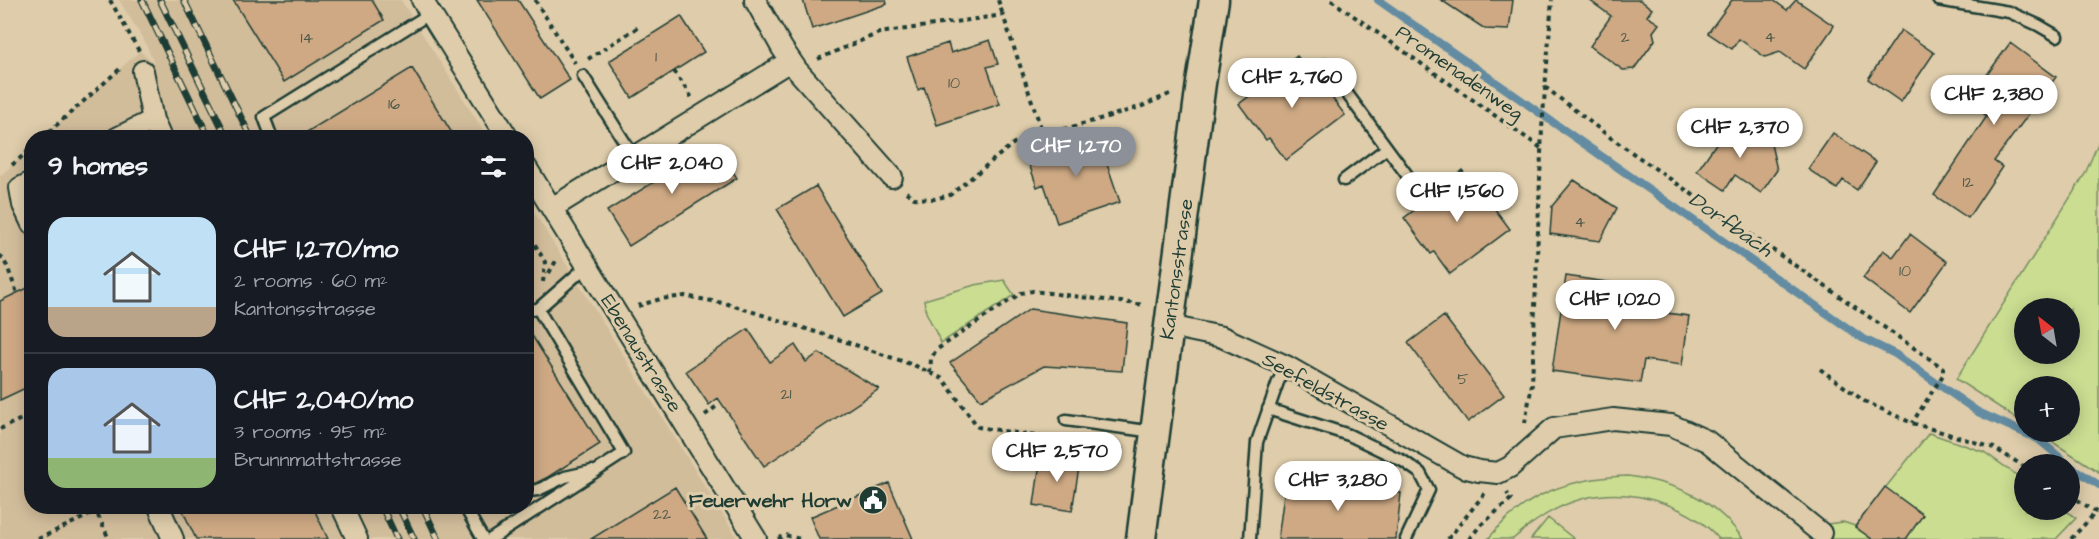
<!DOCTYPE html>
<meta charset="utf-8">
<style>
:root{--surface:#171b24;--page:#20242c;--text:#f1f3f6;--muted:#9ea1a6;--line:#363941;--accent:#8c9099}
body{margin:0;font-family:"Architects Daughter",sans-serif;background:var(--page);color:var(--text);height:100vh;display:flex;flex-direction:column;font-size:22px;white-space:nowrap}
*{box-sizing:border-box;margin:0}
p{font-size:20px;color:var(--muted)}
.icon{flex:none;width:33px;height:33px;fill:none;stroke:currentColor;stroke-width:2;stroke-linecap:round;stroke-linejoin:round}
.map{position:relative;flex:1;overflow:hidden}
.panel{position:absolute;left:24px;top:130px;width:510px;height:384px;display:flex;flex-direction:column;background:var(--surface);border-radius:24px;box-shadow:0 3px 15px #0003}
.panel>*{flex:none}
.needle{width:39px;rotate:329deg}
.buttons{position:absolute;left:2014px;top:298px;display:grid;gap:12px}
.buttons a{display:grid;place-items:center;width:66px;height:66px;border-radius:50%;background:var(--surface);box-shadow:0 3px 15px #0003;font-size:30px}
.price{position:absolute;translate:-50% -51px;padding:0 14px;border-radius:21px;background:#fff;color:#222;font-size:20px;line-height:39px;filter:drop-shadow(0 2px 3px #0008)}
.price::after{content:'';position:absolute;left:50%;top:36px;width:18px;height:14px;margin-left:-9px;background:inherit;clip-path:polygon(0 0,100% 0,50% 100%)}
.price.on{background:var(--accent);color:#fff}
ul{padding:0;list-style:none}
li{display:flex;align-items:center;gap:18px;height:150px;padding:0 24px}
li+li{border-top:2px solid var(--line)}
li span{display:grid;place-items:center;flex:none;width:168px;height:120px;border-radius:18px;color:#555}
li>.icon{margin-inline-start:auto}
span .icon{width:72px;height:72px;fill:#fffc;stroke-width:1}
li b{font-size:26px}
h2{display:flex;justify-content:space-between;align-items:center;height:72px;padding:0 24px;font-size:26px}
.map>svg:first-child{display:block}
</style>
<div class="map">
<svg width="2099" height="539" viewBox="0 0 2099 539">
<rect width="100%" height="100%" fill="#deccaa"/>
<filter id="ink" filterUnits="userSpaceOnUse"><feTurbulence type="fractalNoise" baseFrequency=".0167" numOctaves="2"/><feDisplacementMap in="SourceGraphic" scale="12" xChannelSelector="R" yChannelSelector="G"/><feConvolveMatrix kernelMatrix="1 2 1 2 8 2 1 2 1" color-interpolation-filters="sRGB"/></filter>
<g filter="url(#ink)">
<path fill="#d2bd9b" d="M119 0H401L488 138H42L140 51 154 63 146 44Z
M31 148 32 507H526L527 201 738 539H0V176Z"/>
<path fill="#cbdd91" stroke="#758d62" stroke-width="1.5" fill-rule="evenodd" d="M2099 141V472L2037 432H2070V387H2025V424L1956 379 2085 174ZM2025 309H2070V354H2025Z
M1004 280 1014 295 941 343 926 312 924 300 975 285Z
M1929 433 1984 452 2025 481V510H2065L2076 518 2056 539H1817L1827 524 1843 522 1855 526Z
M1628 476C1676 483 1714 498 1743 539H1719C1706 523 1685 511 1666 504 1606 483 1559 498 1513 539H1488C1525 493 1570 478 1628 476Z
M1548 518 1574 539H1531Z"/>
<g fill="none" stroke-linecap="round" stroke-linejoin="round">
<path stroke="#638ca2" stroke-width="8" d="M1378 0 1862 338 1895 354 1978 412 2038 439 2069 465
M2070 466 2099 485"/>
</g>
<path fill="#cea984" stroke="#1f3d34" stroke-width="1.5" d="M233 0H372L384 20 284 82Z
M477 0H518L570 80 540 99Z
M803 0H886L887 4 812 29Z
M1441 0H1513L1509 30 1485 29Z
M1589 0H1640L1652 9 1647 16 1659 24 1653 32 1655 40 1634 69 1623 70 1590 46 1611 16Z
M1732 0H1773L1787 10 1796 0 1834 26 1804 69 1780 52 1765 57 1739 39 1732 49 1708 33Z
M681 16 704 52 632 98 609 61Z
M1901 30 1934 53 1901 102 1868 79Z
M990 40 998 64 987 67 1000 104 937 125 924 87 918 90 907 57 948 43 951 53Z
M2010 43 2056 77 1994 161 2002 167 1968 218 1934 195 1987 116 1967 102Z
M1297 56 1315 80 1317 78 1345 115 1286 160 1269 138 1266 140 1239 104 1272 79 1271 76Z
M412 68 455 138H297Z
M1733 119 1771 144 1777 170 1761 193 1735 175 1725 190 1697 171Z
M1833 133 1876 162 1857 190 1843 180 1837 189 1808 169Z
M1109 137 1117 161 1107 164 1120 202 1057 223 1044 184 1037 187 1026 155 1068 141 1071 150Z
M715 144 737 178 629 246 607 211Z
M1462 170 1480 194 1482 192 1510 229 1450 274 1434 252 1431 254 1404 218 1437 193 1435 191Z
M1574 180 1617 208 1600 241 1550 234 1552 206Z
M816 186 882 294 843 317 777 209Z
M1910 234 1947 262 1910 313 1863 278 1883 250 1893 257Z
M1566 276 1654 289 1651 311 1689 316 1682 365 1644 360 1640 383 1552 371Z
M32 286V385L0 400V301Z
M1030 309 1127 323 1122 371 1044 366 981 400 950 363Z
M1444 316 1504 395 1468 422 1408 343Z
M526 326 600 444 548 477 536 483 526 484Z
M748 329 770 362 795 345 806 362 819 353 879 389 764 466 718 398 709 405 686 371Z
M1041 455 1080 461 1072 511 1034 505Z
M1286 479 1401 493 1396 539H1278Z
M889 483 913 539H819L810 517Z
M675 487 707 539H591Z
M1885 487 1923 515 1906 539H1872L1855 527Z
M181 507H313L328 539H196Z"/>
<g fill="none" stroke-linecap="round" stroke-linejoin="round">
<g stroke="#1f3d34" stroke-width="15">
<path id="service" d="M1938 0 2009 12 2038 25 2057 36
M1326 65 1421 194
M583 76 634 157
M272 138 264 117 431 13
M1344 180 1387 148
M526 310 538 309 588 265
M1268 409 1349 435 1403 461 1420 473 1429 490 1406 539
M1066 420 1154 432
M529 491 538 490 565 477 592 471
M465 507 483 539
M491 539 624 453 538 309
M1250 539 1257 442 1278 382 1286 366"/>
</g>
<g stroke="#1f3d34" stroke-width="24">
<path id="minor" d="M422 0 508 138
M755 0 782 48 797 70 892 177
M143 71 153 120 161 138
M117 138 153 120
M526 167 756 539
M32 182 20 188 23 205 32 224
M552 208 790 61
M1169 326 1222 337 1286 366 1463 467 1479 471 1498 473 1510 467 1554 428 1613 419 1671 425 1707 441 1821 533
M159 507 173 539
M342 507 357 539"/>
</g>
<g stroke="#1f3d34" stroke-width="33">
<path id="secondary" d="M1141 539 1201 83 1214 0"/>
</g>
<path stroke="#1f3d34" stroke-width="4" stroke-dasharray="4.5 4.5" stroke-linecap="butt" d="M110 0 139 51
M535 0 575 63
M998 0 1003 15
M1331 0 1541 148
M588 59 640 26
M818 59 879 33 1003 15 1043 134
M674 71 692 98
M1545 87 1611 138 1943 368V375L1912 423
M42 138 121 68
M12 165 32 148
M906 192 914 198 934 199 950 195 1014 143 1093 121 1140 107 1172 93
M526 229 545 262 543 282
M0 255 7 266 17 293
M549 273 557 259
M638 306 660 299 685 296 728 304 838 339 916 366 943 379 978 427 1125 450
M1820 369 1864 401 1912 423 1994 448 2025 467
M930 373 931 359 936 350 1021 293 1033 291 1145 305
M705 415 717 406
M1525 423 1532 384 1542 128 1552 0
M0 429 32 414
M2070 495 2099 514
M94 507 109 539
M38 539 96 512
M778 539 785 535 800 539
M1448 539 1485 493
M1469 539 1481 525 1511 499 1507 493
M2071 539 2096 512"/>
<use href="#service" stroke="#deccaa" stroke-width="10"/>
<use href="#minor" stroke="#deccaa" stroke-width="20"/>
<use href="#secondary" stroke="#deccaa" stroke-width="28"/>
<g stroke="#1f3d34" stroke-width="7">
<path id="rail" d="M142 0 209 138
M160 0 227 138
M184 0 251 138
M382 507 397 539
M399 507 414 539
M423 507 438 539"/>
</g>
<use href="#rail" stroke="#deccaa" stroke-width="4.5" stroke-dasharray="14" stroke-linecap="butt"/>
</g>
</g>
<defs>
<g id="civic-disc" transform="scale(1.5)"><circle r="9.5" fill="#1f3d34" stroke="#deccaa"/><path d="M-.6-6.5H3V-4.5H.6V-3L4-1V1h2V6H-6V1h2V-1L-.6-3ZM-1.2 2.5V6h2.4V2.5Z" fill="#fff"/></g>
</defs>
<g fill-rule="evenodd">
<use href="#civic-disc" x="873" y="500"/>
</g>
<g text-anchor="middle" stroke-width="6" stroke-linejoin="round" paint-order="stroke">
<g font-size="16" fill="#4b5848">
<text x="1625" y="42">2</text>
<text x="1770" y="42">4</text>
<text x="307" y="43">14</text>
<text x="656" y="62">1</text>
<text x="954" y="88">10</text>
<text x="394" y="109">16</text>
<text x="1968" y="187">12</text>
<text x="1580" y="227">4</text>
<text x="1905" y="276">10</text>
<text x="1463" y="384">5</text>
<text x="786" y="399">21</text>
<text x="662" y="519">22</text>
</g>
<g font-size="20" fill="#1f3d34" stroke="#deccaa">
<text transform="translate(1460 72) rotate(35)" y="7">Promenadenweg</text>
<text transform="translate(1176 269) rotate(-82)" y="7">Kantonsstrasse</text>
<text transform="translate(642 353) rotate(58)" y="7">Ebenaustrasse</text>
<text transform="translate(1326 391) rotate(29)" y="7">Seefeldstrasse</text>
</g>
<g font-size="20" font-weight="bold" fill="#1f3d34" stroke="#deccaa" text-anchor="end">
<text x="852" y="507">Feuerwehr Horw</text>
</g>
<g font-size="21" font-style="italic" fill="#25443d" stroke="#deccaa">
<text transform="translate(1731 224) rotate(35)" y="7">Dorfbach</text>
</g>
</g>
</svg>
<div class="buttons">
<a><svg class="needle" viewBox="-14 -14 28 28"><path d="M0-13l5 13h-10z" fill="#e53935"/><path d="M0 13l5-13h-10z" fill="#9ea1a6"/></svg></a>
<a>+</a>
<a>−</a>
</div>
<b class="price" style="left:1292px;top:109px">CHF 2,760</b>
<b class="price" style="left:1994px;top:126px">CHF 2,380</b>
<b class="price" style="left:1740px;top:159px">CHF 2,370</b>
<b class="price on" style="left:1076px;top:178px">CHF 1,270</b>
<b class="price" style="left:672px;top:195px">CHF 2,040</b>
<b class="price" style="left:1457px;top:223px">CHF 1,560</b>
<b class="price" style="left:1615px;top:331px">CHF 1,020</b>
<b class="price" style="left:1057px;top:483px">CHF 2,570</b>
<b class="price" style="left:1338px;top:512px">CHF 3,280</b>
<section class="panel">
<h2>9 homes<svg class="icon" aria-label="filters" viewBox="0 0 24 24"><path d="M4 7h16M4 17h16"/><circle cx="9" cy="7" r="2"/><circle cx="15" cy="17" r="2"/></svg></h2>
<ul>
<li><span style="background:linear-gradient(#bfe0f5 75%,#b9a48a 0)"><svg class="icon" aria-label="home" viewBox="0 0 24 24"><path d="M3 11l9-7 9 7M6 9v11h12V9"/></svg></span><div><b>CHF 1,270/mo</b><p>2 rooms · 60 m²</p><p>Kantonsstrasse</p></div></li>
<li><span style="background:linear-gradient(#a9c7e8 75%,#8fb573 0)"><svg class="icon" aria-label="home" viewBox="0 0 24 24"><path d="M3 11l9-7 9 7M6 9v11h12V9"/></svg></span><div><b>CHF 2,040/mo</b><p>3 rooms · 95 m²</p><p>Brunnmattstrasse</p></div></li>
</ul>
</section>
</div>
